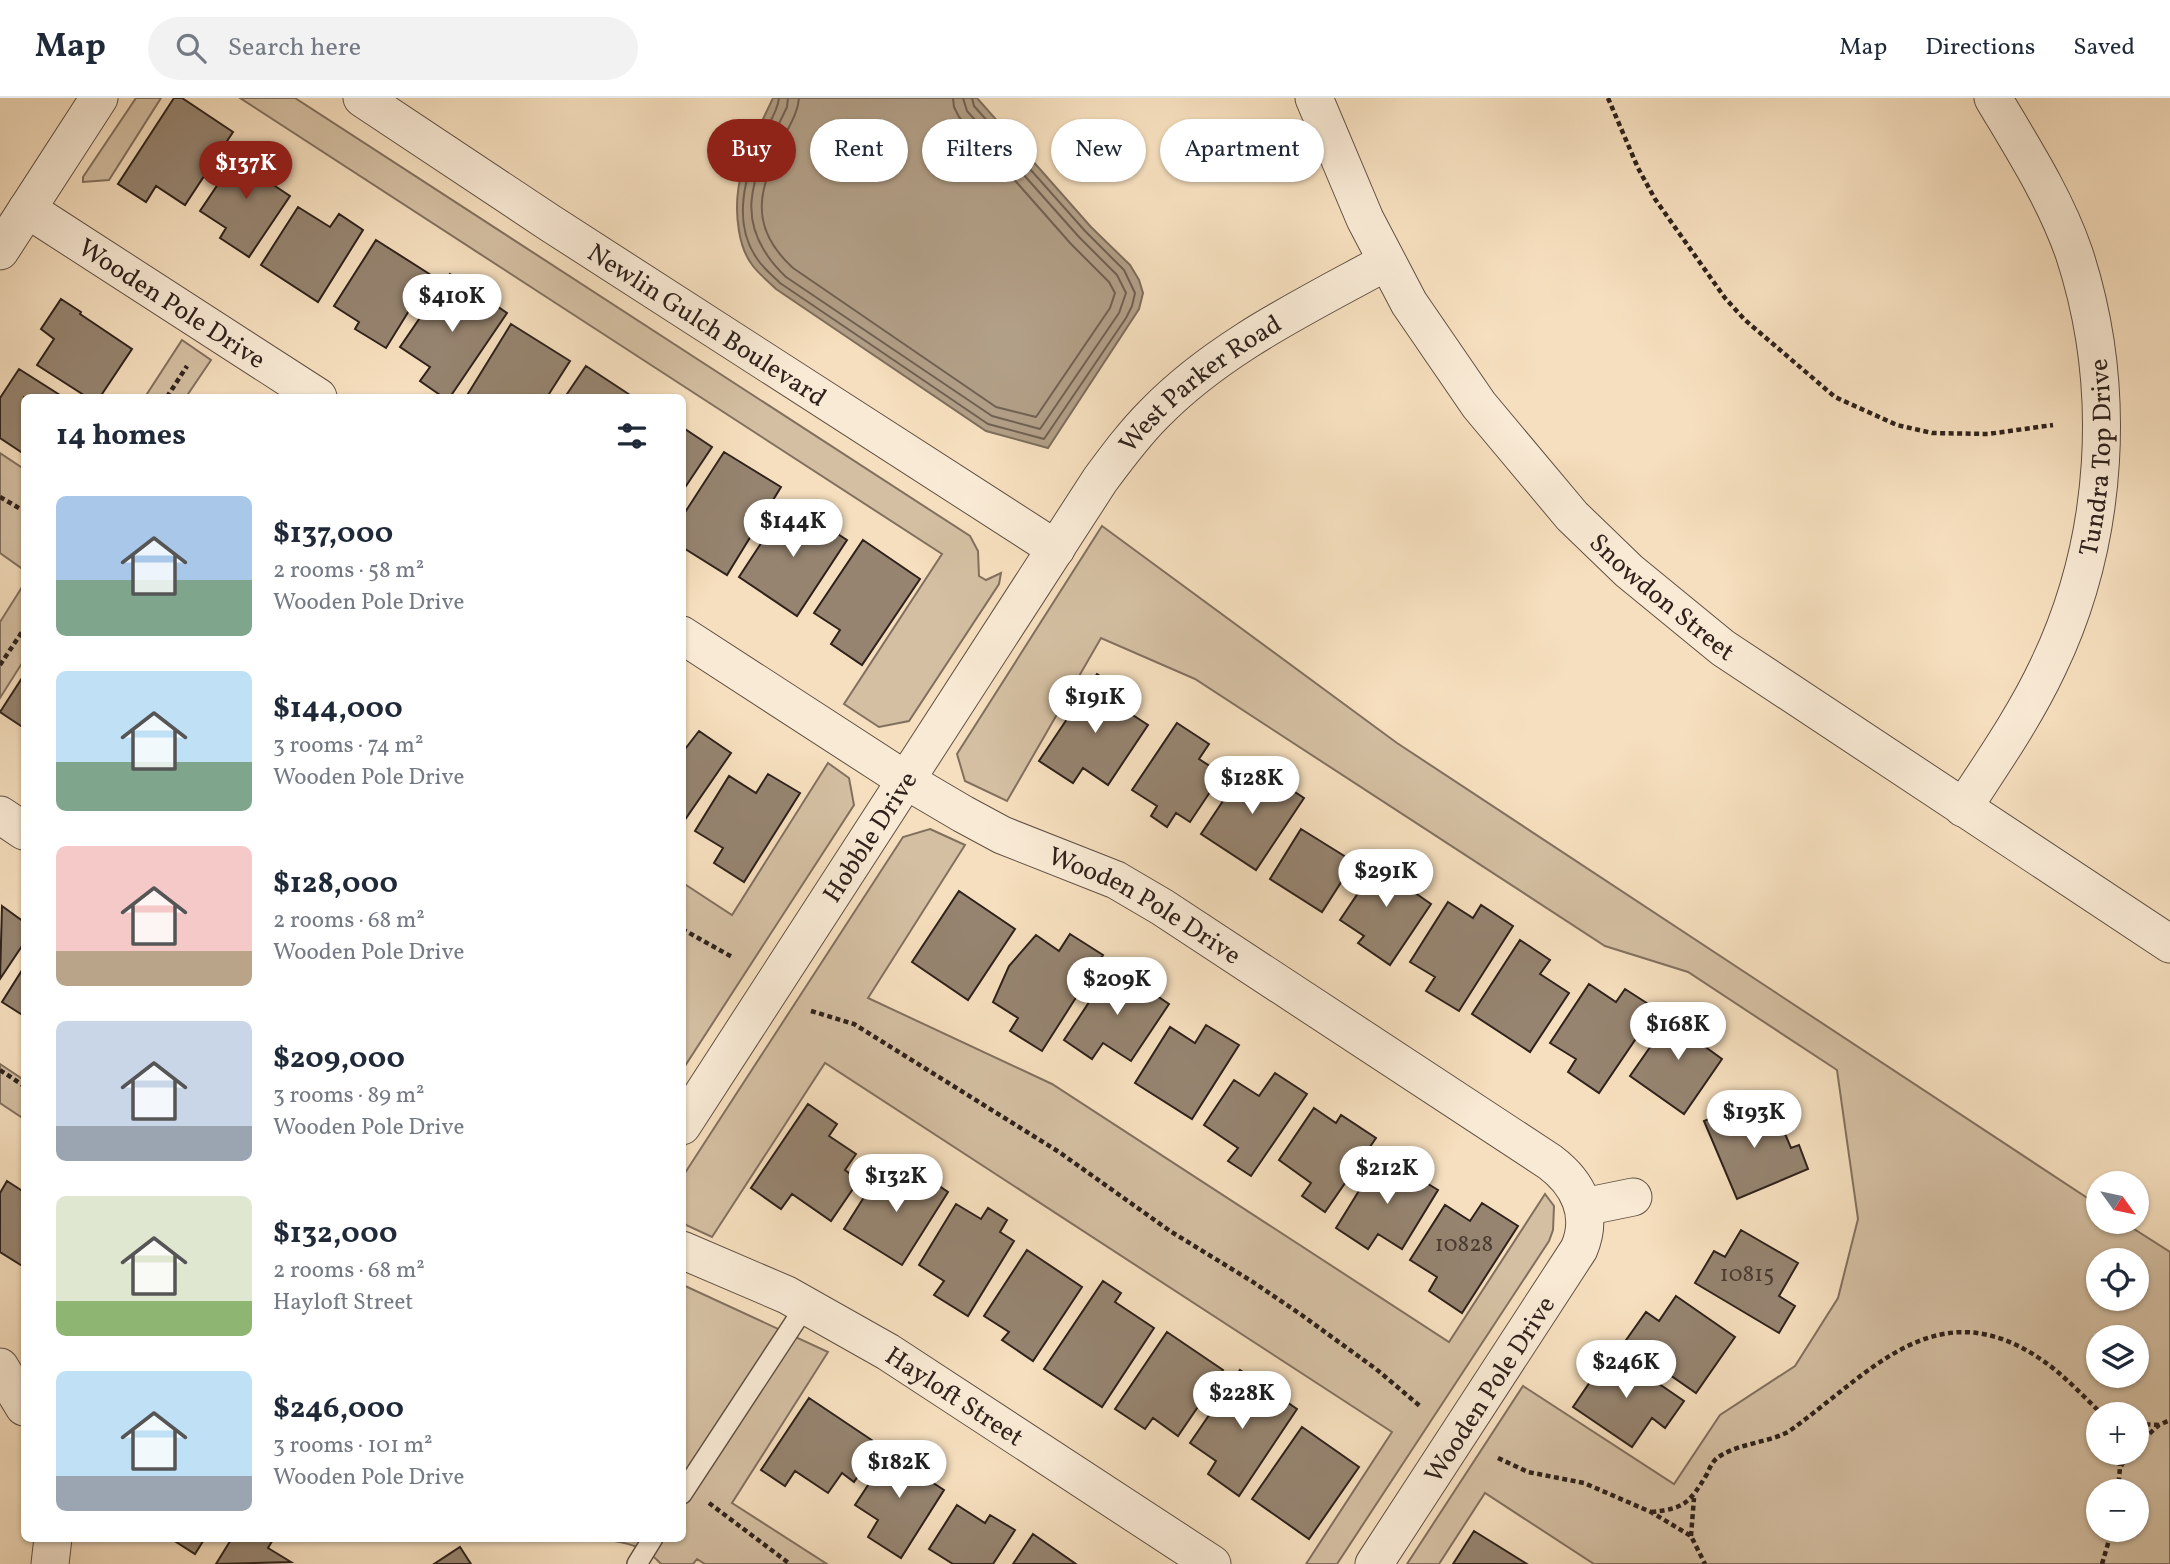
<!DOCTYPE html>
<meta charset="utf-8">
<style>
:root{--surface:#fff;--page:#f2f2f3;--text:#1f2937;--muted:#747a83;--line:#e0e1e3;--accent:#8f2418}
body{margin:0;font-family:Vollkorn,serif;background:var(--page);color:var(--text);height:100vh;display:flex;flex-direction:column;font-size:26px;white-space:nowrap}
*{box-sizing:border-box;margin:0}
p{font-size:23px;color:var(--muted)}
.icon{flex:none;width:38px;height:38px;fill:none;stroke:currentColor;stroke-width:2;stroke-linecap:round;stroke-linejoin:round}
.map{position:relative;flex:1;overflow:hidden}
.panel{position:absolute;left:21px;top:296px;width:665px;height:1148px;display:flex;flex-direction:column;background:var(--surface);border-radius:10px;box-shadow:0 2px 5px #0004}
.panel>*{flex:none}
.top-card{position:absolute;left:707px;top:21px;width:665px;height:63px;display:flex;gap:14px}
.needle{width:46px;rotate:123deg}
.controls{position:absolute;left:2086px;top:1073px;display:grid;gap:14px}
.controls a{display:grid;place-items:center;width:63px;height:63px;border-radius:50%;background:var(--surface);box-shadow:0 2px 5px #0004;font-size:35px}
.price{position:absolute;translate:-50% -60px;padding:0 16px;border-radius:24px;background:#fff;color:#222;font-size:23px;line-height:46px;filter:drop-shadow(0 2px 4px #0008)}
.price::after{content:'';position:absolute;left:50%;top:42px;width:21px;height:16px;margin-left:-10px;background:inherit;clip-path:polygon(0 0,100% 0,50% 100%)}
.price.selected{background:var(--accent);color:#fff}
ul{padding:0;list-style:none}
li{display:flex;align-items:center;gap:21px;height:175px;padding:0 35px}
li span{display:grid;place-items:center;flex:none;width:196px;height:140px;border-radius:10px;color:#555}
li>.icon{margin-inline-start:auto}
span .icon{width:84px;height:84px;fill:#fffc;stroke-width:1}
li b{font-size:30px}
h2{display:flex;justify-content:space-between;align-items:center;height:84px;padding:0 35px;font-size:30px}
.pill{padding:0 24px;border-radius:32px;background:var(--surface);box-shadow:0 2px 5px #0004;font-size:24px;line-height:63px}
.pill.selected{background:var(--accent);color:#fff}
header{display:flex;align-items:center;gap:42px;box-sizing:border-box;height:98px;padding:0 35px;background:var(--surface);border-bottom:2px solid var(--line)}
header strong{font-size:33px}
nav{display:flex;gap:38px;margin-inline-start:auto;font-size:24px}
.search{width:490px;height:63px;background:var(--page);display:flex;align-items:center;gap:18px;box-sizing:border-box;padding:0 24px;border-radius:38px;color:var(--muted);font-size:26px}
.map>svg:first-child{display:block}
</style>
<header>
<strong>Map</strong>
<div class="search"><svg class="icon" aria-label="search" viewBox="0 0 24 24"><circle cx="10" cy="10" r="6"/><path d="M15 15l6 6"/></svg>Search here</div>
<nav><a>Map</a><a>Directions</a><a>Saved</a></nav>
</header>
<div class="map">
<svg width="2170" height="1466" viewBox="0 0 2170 1466">
<rect width="100%" height="100%" fill="#f6dfbe"/>
<filter id="stains"><feTurbulence type="fractalNoise" baseFrequency=".00286" numOctaves="4"/><feColorMatrix values="0 0 0 0 .2 0 0 0 0 .09 0 0 0 0 .02 0 0 0 .5 -.17"/></filter>
<radialGradient id="worn" r=".72"><stop offset=".6" stop-color="#630" stop-opacity="0"/><stop offset="1" stop-color="#630" stop-opacity=".3"/></radialGradient>
<path fill="#d4bfa2" stroke="#82705f" stroke-width="2" fill-rule="evenodd" d="M136 0H161L109 82 83 84V79Z
M240 0H295L970 438 978 453 979 478 986 482 1001 475 999 486 909 623 879 629 844 606 942 456Z
M182 242 211 262 186 299H145Z
M0 355 24 371V472L0 455Z
M1102 428 1397 645 2098 1107V1124H2123L2170 1154V1466H1594L1485 1395 1439 1466H1407L1523 1288 1674 1386 1720 1317 1795 1268 1838 1200 1858 1121 1837 972 1688 874 1605 848 1195 581 1101 540 1007 703 965 683 957 656ZM2098 1162H2137V1200H2098ZM2098 1239H2137V1278H2098ZM2098 1316H2137V1354H2098ZM2098 1393H2137V1432H2098Z
M24 486V562L0 600V524Z
M828 665 849 680 854 707 683 971V785L732 817Z
M930 731 965 747 868 900 1052 986 1449 1244 1545 1096 1554 1108 1553 1132 1549 1143 1337 1466H1306L1392 1334 825 965 712 1139 686 1127 683 1122V1078L903 739Z
M0 966 24 982V1021L0 1005Z
M683 1187 828 1254 732 1405 827 1466H705L697 1461 693 1466H661C645 1448 625 1444 601 1441L682 1440Z"/>
<path fill="#b29f87" stroke="#7e6d5c" stroke-width="2" d="M773 0H977L1091 129 1130 167 1139 182 1143 195 1139 211 1048 350 986 333 776 191C768 183 759 176 753 168 745 158 741 145 739 133 730 81 752 45 773 0Z"/>
<g fill="none" stroke-linecap="round" stroke-linejoin="round">
<path stroke="#706052" stroke-width="2" d="M779 0C778 13 768 27 762 39 745 77 731 125 758 162 764 171 773 178 780 185L988 326 1044 341 1126 220 1132 208 1135 195 1124 172 1085 133 974 8 972 0
M788 0 787 9C757 72 725 121 786 179L992 318 1040 331 1119 215 1126 195 1117 177 1079 139 967 13 963 0
M799 0C798 15 789 28 783 41 759 91 747 128 793 170L996 309 1036 319 1110 210 1115 195 1109 184 1071 146 959 19 954 9 953 0"/>
</g>
<path fill="#968470" stroke="#2f221c" stroke-width="2" d="M174 0H182L233 34 185 107 156 88 146 104 118 86Z
M245 46 276 67 266 82 290 98 249 159 220 140 226 130 200 113Z
M298 109 330 129 339 116 363 132 318 204 261 167Z
M376 142 431 177 386 250 355 231 359 224 334 208Z
M450 176 507 215 450 299H443L420 283 430 269 400 249Z
M61 201 81 214 80 216 132 251 100 299H87L37 267 54 241 41 231Z
M511 226 570 263 547 299H466Z
M586 268 633 299H565Z
M19 271 63 299H24V356L0 340V300Z
M682 329 712 349 682 394Z
M724 354 781 389 727 477 682 449V419Z
M788 404 847 442 797 518 739 479Z
M863 442 920 481 862 567 831 546 840 532 814 515Z
M1097 576 1128 596 1119 608 1148 627 1108 687 1083 670 1073 685 1039 663Z
M24 577V630L0 614Z
M1177 625 1209 646 1199 661 1222 676 1190 724 1176 715 1167 729 1151 718 1157 708 1132 692Z
M699 633 731 655 682 726V655Z
M1249 664 1304 700 1256 772 1201 736Z
M768 676 800 695 744 784 714 765 723 750 695 733 729 678 756 695Z
M1301 731 1354 764 1322 814 1270 781Z
M1385 755 1417 776 1408 790 1431 806 1390 867 1358 845 1364 838 1340 822Z
M959 793 1015 831 968 902 912 864Z
M1448 804 1473 820 1481 807 1513 828 1459 913 1426 893 1435 879 1410 864Z
M2 808 24 824V845L0 881Z
M1070 836 1103 857 1042 953 1010 933 1018 920 993 904 1009 868 1036 837 1059 853Z
M1520 842 1550 862 1540 876 1569 895 1530 954 1472 916Z
M1113 868 1169 906 1131 963 1103 945 1092 961 1064 942Z
M24 869V918L2 904Z
M1589 886 1616 904 1625 891 1656 911 1599 995 1568 974 1576 961 1550 945Z
M1678 909 1709 931 1700 945 1722 961 1684 1016 1630 978Z
M1206 927 1239 947 1192 1021 1135 985 1170 929 1195 945Z
M1275 975 1307 996 1251 1078 1228 1063 1238 1050 1204 1027 1234 982 1259 998Z
M1747 1005 1753 1021 1775 1012 1791 1050 1799 1047 1808 1071 1737 1101 1704 1023Z
M808 1006 837 1026 829 1038 856 1056 845 1072 859 1082 831 1123 792 1096 781 1111 751 1090Z
M1314 1010 1336 1025 1341 1017 1376 1040 1325 1114 1302 1098 1311 1085 1279 1062Z
M1381 1057 1438 1092 1402 1151 1378 1136 1368 1151 1336 1130Z
M881 1072 910 1090 920 1075 948 1094 902 1167 844 1131Z
M7 1083 24 1094V1169L0 1154V1095Z
M1482 1105 1518 1128 1462 1215 1429 1193 1437 1179 1410 1162 1445 1107 1470 1123Z
M956 1106 981 1121 988 1110 1007 1122 1000 1134 1014 1143 968 1218 934 1197 944 1183 919 1167Z
M1741 1132 1798 1165 1779 1198 1795 1208 1779 1235 1695 1185 1714 1153 1725 1159Z
M1027 1152 1082 1189 1033 1263 1002 1242 1009 1234 984 1218Z
M1103 1183 1121 1195 1115 1204 1154 1230 1102 1309 1044 1271Z
M1676 1198 1735 1239 1696 1295 1624 1245 1646 1214 1659 1223Z
M1167 1234 1223 1272 1178 1338 1153 1320 1145 1331 1115 1311Z
M1611 1253 1684 1303 1665 1330 1652 1320 1632 1349 1573 1309Z
M1240 1272 1297 1311 1239 1398 1208 1376 1216 1363 1190 1345Z
M809 1300 879 1347 854 1384 842 1375 828 1395 795 1373 785 1388 761 1372Z
M1302 1329 1359 1369 1309 1441 1252 1401Z
M895 1346 927 1366 921 1377 944 1392 901 1460 868 1439 878 1422 855 1407Z
M957 1407 985 1425 990 1417 1015 1432 993 1466H953L929 1451Z
M1474 1433 1527 1466H1453Z
M1033 1436 1076 1466H1013Z
M170 1440H205L195 1456Z
M232 1440H274L268 1450 291 1464 216 1466Z
M460 1449 471 1466H434Z"/>
<g fill="none" stroke-linecap="round" stroke-linejoin="round">
<g stroke="#615144" stroke-width="22">
<path id="lane" d="M682 1396 806 1207
M637 1466 653 1440"/>
</g>
<g stroke="#615144" stroke-width="39">
<g id="street">
<path id="s1" d="M362 0 550 125 1056 451"/>
<path id="s2" d="M1314 0 1365 121 1409 205 1479 307 1572 418 1629 473 1723 550 2170 846"/>
<path id="s3" d="M27 111 318 299"/>
<path d="M0 153 99 0"/>
<path id="s4" d="M682 537 907 683 963 716 1002 737 1116 782 1162 809 1550 1064C1578 1085 1594 1116 1579 1151L1374 1466"/>
<path id="s5" d="M1963 710C1993 664 2025 618 2048 569 2109 442 2118 289 2074 155 2055 100 2022 49 1993 0"/>
<path d="M0 717 24 733"/>
<path id="s6" d="M682 1028 1100 382C1117 359 1134 336 1154 316 1219 249 1306 208 1386 164"/>
<path d="M1584 1109 1633 1099"/>
<path id="s7" d="M682 1152 787 1197 888 1254 1212 1466"/>
<path d="M0 1269 24 1309"/>
<path d="M50 1466 53 1440"/>
</g>
</g>
<path stroke="#2f221c" stroke-width="4.5" stroke-dasharray="5 3.5" stroke-linecap="butt" d="M1608 0 1638 70 1655 101 1725 200 1745 222 1835 299 1897 327 1932 335 1988 336 2053 327
M167 299 187 268
M0 399 24 413
M0 567 24 531
M682 831 734 860
M811 913 854 926 1059 1054 1170 1133 1253 1184 1303 1218 1376 1271 1420 1308
M0 972 24 988
M2137 1326 2159 1327
M2137 1347 2159 1327 2170 1322
M1498 1360 1528 1374 1584 1385 1651 1414 1691 1438 1705 1466
M2121 1368 2130 1354
M2118 1393 2120 1369 2118 1354
M709 1405 790 1466
M1651 1414C1685 1411 1690 1404 1707 1376 1710 1369 1713 1362 1720 1358 1741 1345 1766 1345 1788 1334 1870 1276 1936 1189 2042 1262 2064 1277 2083 1298 2102 1316
M1691 1438 1694 1400
M2102 1466 2112 1432"/>
<use href="#lane" stroke="#f9ead5" stroke-width="19"/>
<use href="#street" stroke="#f9ead5" stroke-width="37"/>
</g>
<g text-anchor="middle" stroke-width="5" stroke-linejoin="round" paint-order="stroke">
<g font-size="23" fill="#493a31">
<text x="1464" y="1153">10828</text>
<text x="1747" y="1183">10815</text>
</g>
<g font-size="26" fill="#2f221c" stroke="#f9ead5">
<text dy="9" stroke="none"><textPath href="#s3" startOffset="173">Wooden Pole Drive</textPath></text>
<text dy="9" stroke="none"><textPath href="#s1" startOffset="413">Newlin Gulch Boulevard</textPath></text>
<text dy="9" stroke="none"><textPath href="#s6" startOffset="910">West Parker Road</textPath></text>
<text dy="9" stroke="none"><textPath href="#s5" startOffset="382">Tundra Top Drive</textPath></text>
<text dy="9" stroke="none"><textPath href="#s2" startOffset="616">Snowdon Street</textPath></text>
<text dy="9" stroke="none"><textPath href="#s6" startOffset="345">Hobble Drive</textPath></text>
<text dy="9" stroke="none"><textPath href="#s4" startOffset="537">Wooden Pole Drive</textPath></text>
<text transform="translate(1489 1291) rotate(-57)" y="9">Wooden Pole Drive</text>
<text dy="9" stroke="none"><textPath href="#s7" startOffset="310">Hayloft Street</textPath></text>
</g>
</g>
<rect width="100%" height="100%" filter="url(#stains)"/>
<rect width="100%" height="100%" fill="url(#worn)"/>
</svg>
<div class="controls">
<a><svg class="needle" viewBox="-14 -14 28 28"><path d="M0-13l5 13h-10z" fill="#e53935"/><path d="M0 13l5-13h-10z" fill="#747a83"/></svg></a>
<a><svg class="icon" aria-label="locate" viewBox="0 0 24 24"><circle cx="12" cy="12" r="6"/><path d="M12 2v4M12 18v4M2 12h4M18 12h4"/></svg></a>
<a><svg class="icon" aria-label="layers" viewBox="0 0 24 24"><path d="M12 4l9 5-9 5-9-5zM3 14l9 5 9-5"/></svg></a>
<a>+</a>
<a>−</a>
</div>
<b class="price selected" style="left:246px;top:103px">$137K</b>
<b class="price" style="left:452px;top:236px">$410K</b>
<b class="price" style="left:793px;top:461px">$144K</b>
<b class="price" style="left:1095px;top:637px">$191K</b>
<b class="price" style="left:1252px;top:718px">$128K</b>
<b class="price" style="left:1386px;top:811px">$291K</b>
<b class="price" style="left:1117px;top:919px">$209K</b>
<b class="price" style="left:1678px;top:964px">$168K</b>
<b class="price" style="left:1754px;top:1052px">$193K</b>
<b class="price" style="left:1387px;top:1108px">$212K</b>
<b class="price" style="left:896px;top:1116px">$132K</b>
<b class="price" style="left:1626px;top:1302px">$246K</b>
<b class="price" style="left:1242px;top:1333px">$228K</b>
<b class="price" style="left:899px;top:1402px">$182K</b>
<div class="top-card">
<a class="pill selected">Buy</a>
<a class="pill">Rent</a>
<a class="pill">Filters</a>
<a class="pill">New</a>
<a class="pill">Apartment</a>
</div>
<section class="panel">
<h2>14 homes<svg class="icon" aria-label="filters" viewBox="0 0 24 24"><path d="M4 7h16M4 17h16"/><circle cx="9" cy="7" r="2"/><circle cx="15" cy="17" r="2"/></svg></h2>
<ul>
<li><span style="background:linear-gradient(#a9c7e8 60%,#7fa58c 0)"><svg class="icon" aria-label="home" viewBox="0 0 24 24"><path d="M3 11l9-7 9 7M6 9v11h12V9"/></svg></span><div><b>$137,000</b><p>2 rooms · 58 m²</p><p>Wooden Pole Drive</p></div></li>
<li><span style="background:linear-gradient(#bfe0f5 65%,#7fa58c 0)"><svg class="icon" aria-label="home" viewBox="0 0 24 24"><path d="M3 11l9-7 9 7M6 9v11h12V9"/></svg></span><div><b>$144,000</b><p>3 rooms · 74 m²</p><p>Wooden Pole Drive</p></div></li>
<li><span style="background:linear-gradient(#f6c9c9 75%,#b9a48a 0)"><svg class="icon" aria-label="home" viewBox="0 0 24 24"><path d="M3 11l9-7 9 7M6 9v11h12V9"/></svg></span><div><b>$128,000</b><p>2 rooms · 68 m²</p><p>Wooden Pole Drive</p></div></li>
<li><span style="background:linear-gradient(#c9d6e8 75%,#9aa5b1 0)"><svg class="icon" aria-label="home" viewBox="0 0 24 24"><path d="M3 11l9-7 9 7M6 9v11h12V9"/></svg></span><div><b>$209,000</b><p>3 rooms · 89 m²</p><p>Wooden Pole Drive</p></div></li>
<li><span style="background:linear-gradient(#dfe7d0 75%,#8fb573 0)"><svg class="icon" aria-label="home" viewBox="0 0 24 24"><path d="M3 11l9-7 9 7M6 9v11h12V9"/></svg></span><div><b>$132,000</b><p>2 rooms · 68 m²</p><p>Hayloft Street</p></div></li>
<li><span style="background:linear-gradient(#bfe0f5 75%,#9aa5b1 0)"><svg class="icon" aria-label="home" viewBox="0 0 24 24"><path d="M3 11l9-7 9 7M6 9v11h12V9"/></svg></span><div><b>$246,000</b><p>3 rooms · 101 m²</p><p>Wooden Pole Drive</p></div></li>
</ul>
</section>
</div>
